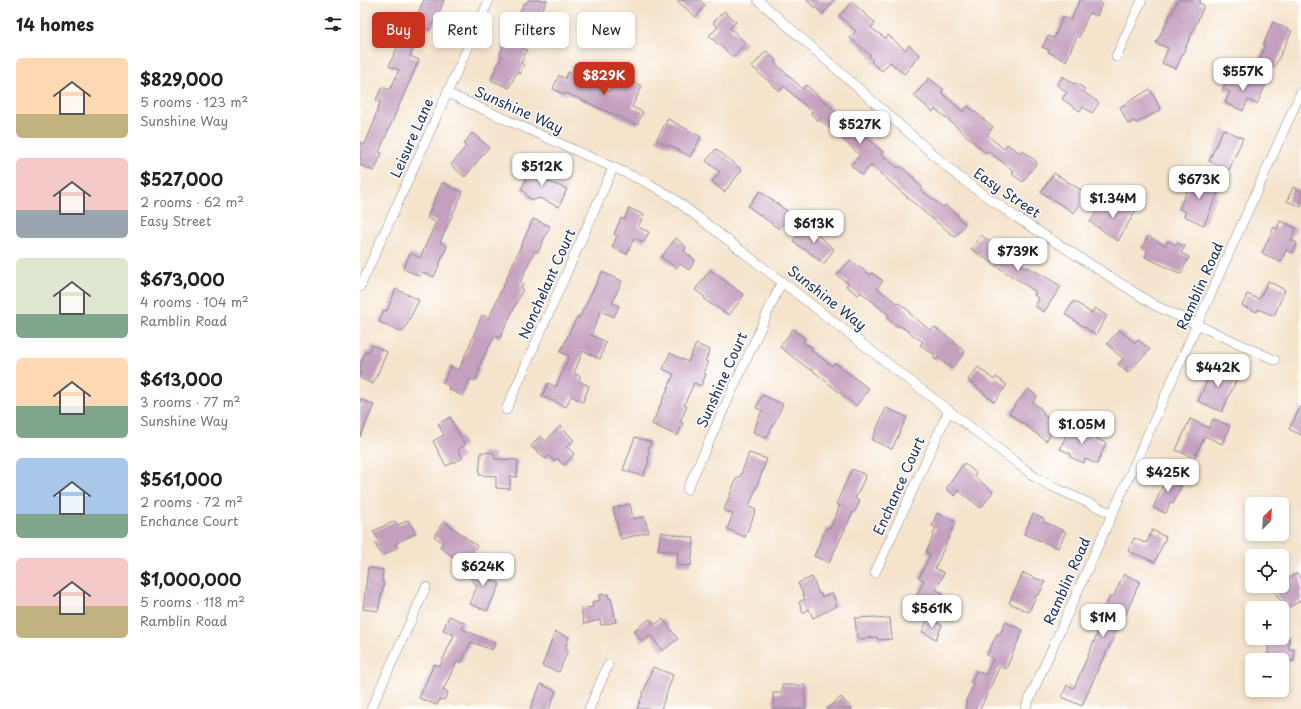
<!DOCTYPE html>
<meta charset="utf-8">
<style>
:root{--surface:#fff;--page:#f2f2f2;--text:#222;--muted:#767676;--accent:#c8321e}
body{margin:0;font-family:"Playpen Sans",sans-serif;background:var(--page);color:var(--text);height:100vh;display:flex;flex-direction:column;font-size:15px;white-space:nowrap}
*{box-sizing:border-box;margin:0}
p{font-size:13px;color:var(--muted)}
.icon{flex:none;width:22px;height:22px;fill:none;stroke:currentColor;stroke-width:2;stroke-linecap:round;stroke-linejoin:round}
.map{position:relative;flex:1;overflow:hidden}
.sheet{display:flex;flex-direction:column;background:var(--surface);width:360px}
.sheet>*{flex:none}
.guide{position:absolute;left:12px;top:12px;width:380px;height:36px;display:flex;gap:8px}
.needle{width:26px;rotate:24deg}
.fabs{position:absolute;left:885px;top:497px;display:grid;gap:8px}
.fabs a{display:grid;place-items:center;width:44px;height:44px;border-radius:6px;background:var(--surface);box-shadow:0 2px 6px #0003;font-size:20px}
.price{position:absolute;translate:-50% -34px;padding:0 9px;border-radius:8px;background:#fff;color:#222;font-size:13px;line-height:26px;filter:drop-shadow(0 1px 2px #0008)}
.price::after{content:'';position:absolute;left:50%;top:24px;width:12px;height:9px;margin-left:-6px;background:inherit;clip-path:polygon(0 0,100% 0,50% 100%)}
.price.current{background:var(--accent);color:#fff}
ul{padding:0;list-style:none}
li{display:flex;align-items:center;gap:12px;height:100px;padding:0 16px}
li span{display:grid;place-items:center;flex:none;width:112px;height:80px;border-radius:6px;color:#555}
li>.icon{margin-inline-start:auto}
span .icon{width:48px;height:48px;fill:#fffc;stroke-width:1}
li b{font-size:17px}
h2{display:flex;justify-content:space-between;align-items:center;height:48px;padding:0 16px;font-size:17px}
.pill{padding:0 14px;border-radius:6px;background:var(--surface);box-shadow:0 2px 6px #0003;font-size:14px;line-height:36px}
.pill.current{background:var(--accent);color:#fff}
main{display:flex;flex:1;min-height:0}
.map>svg:first-child{display:block}
</style>
<main>
<section class="sheet">
<h2>14 homes<svg class="icon" aria-label="filters" viewBox="0 0 24 24"><path d="M4 7h16M4 17h16"/><circle cx="9" cy="7" r="2"/><circle cx="15" cy="17" r="2"/></svg></h2>
<ul>
<li><span style="background:linear-gradient(#ffd9b3 70%,#c2b280 0)"><svg class="icon" aria-label="home" viewBox="0 0 24 24"><path d="M3 11l9-7 9 7M6 9v11h12V9"/></svg></span><div><b>$829,000</b><p>5 rooms · 123 m²</p><p>Sunshine Way</p></div></li>
<li><span style="background:linear-gradient(#f6c9c9 65%,#9aa5b1 0)"><svg class="icon" aria-label="home" viewBox="0 0 24 24"><path d="M3 11l9-7 9 7M6 9v11h12V9"/></svg></span><div><b>$527,000</b><p>2 rooms · 62 m²</p><p>Easy Street</p></div></li>
<li><span style="background:linear-gradient(#dfe7d0 70%,#7fa58c 0)"><svg class="icon" aria-label="home" viewBox="0 0 24 24"><path d="M3 11l9-7 9 7M6 9v11h12V9"/></svg></span><div><b>$673,000</b><p>4 rooms · 104 m²</p><p>Ramblin Road</p></div></li>
<li><span style="background:linear-gradient(#ffd9b3 60%,#7fa58c 0)"><svg class="icon" aria-label="home" viewBox="0 0 24 24"><path d="M3 11l9-7 9 7M6 9v11h12V9"/></svg></span><div><b>$613,000</b><p>3 rooms · 77 m²</p><p>Sunshine Way</p></div></li>
<li><span style="background:linear-gradient(#a9c7e8 70%,#7fa58c 0)"><svg class="icon" aria-label="home" viewBox="0 0 24 24"><path d="M3 11l9-7 9 7M6 9v11h12V9"/></svg></span><div><b>$561,000</b><p>2 rooms · 72 m²</p><p>Enchance Court</p></div></li>
<li><span style="background:linear-gradient(#f6c9c9 60%,#c2b280 0)"><svg class="icon" aria-label="home" viewBox="0 0 24 24"><path d="M3 11l9-7 9 7M6 9v11h12V9"/></svg></span><div><b>$1,000,000</b><p>5 rooms · 118 m²</p><p>Ramblin Road</p></div></li>
</ul>
</section>
<div class="map">
<svg width="941" height="709" viewBox="0 0 941 709">
<rect width="100%" height="100%" fill="#fff"/>
<filter id="ink" filterUnits="userSpaceOnUse"><feTurbulence type="fractalNoise" baseFrequency=".025" numOctaves="2"/><feDisplacementMap in="SourceGraphic" scale="8" xChannelSelector="R" yChannelSelector="G"/><feConvolveMatrix kernelMatrix="1 2 1 2 8 2 1 2 1" color-interpolation-filters="sRGB"/></filter>
<filter id="wash" filterUnits="userSpaceOnUse"><feTurbulence type="fractalNoise" baseFrequency=".012" numOctaves="4" result="noise"/><feDisplacementMap in="SourceGraphic" scale="16" xChannelSelector="R" yChannelSelector="G"/><feGaussianBlur stdDeviation="0.9" result="paint"/><feColorMatrix in="noise" values="0 0 0 0 0 0 0 0 0 0 0 0 0 0 0 0 0 1.4 0 .05"/><feComposite in="paint" operator="in"/></filter>
<g filter="url(#wash)">
<rect width="100%" height="100%" fill="#f5e3cb"/>
<g id="blocks">
<path fill="#c59fbe" d="M64 0H84L76 21 75 20 70 30 62 27 50 56 59 60 24 140 19 152 22 153 14 171 0 165V142L5 144 15 120H14L20 102 16 100 22 87 30 90 39 70 29 66 45 29 49 31Z
M168 0H187L179 17 182 18 175 31 169 27 167 30 154 24 164 3 166 4Z
M316 0H340L345 5 336 17Z
M446 0H475L463 14Z
M720 0H736L742 3 737 16 729 13 719 37 717 36 706 61 688 52 689 50 682 47 688 36 694 38 703 17 711 20Z
M818 0H841L839 3 844 6 816 69 802 63 808 48 796 43Z
M492 2 515 23 511 28 525 38 528 35 545 50 549 45 560 55 544 74 530 62 522 71 511 62 513 60 509 57 510 55 490 38 496 31 479 16Z
M364 11 376 22 370 28 386 43 373 57 349 36 358 27 353 23Z
M913 22 932 31 914 68 898 61 905 46 903 45Z
M146 40 167 50 161 63 164 65 160 74 157 72 149 88 131 80 142 56 140 55Z
M406 51 416 60 414 62 443 89 446 85 500 133 501 132 523 152 521 154 538 168 540 166 555 179 554 180 562 187 560 189 583 207 585 205 598 215 597 217 605 224 595 237 563 211 511 165 502 175 491 165 500 155 459 119 458 121 451 114 452 112 424 86 420 91 392 67Z
M208 72 249 92 257 75 282 86 272 107 283 112 277 125 206 93 205 95 193 89 199 75 205 79Z
M703 76 714 84 716 83 725 89 724 92 739 103 732 113 723 107 720 111 702 99 707 92 697 85Z
M868 77 886 85 889 77 906 84 897 104 888 100 883 111 865 103 870 92 863 89Z
M569 78 584 90 581 92 603 112 608 106 633 127 627 135 644 149 647 144 660 153 662 150 677 162 663 182 652 174 654 171 628 151 626 153 583 115 575 109 573 112 554 96Z
M790 89 801 110 776 123 774 121 768 124 760 107Z
M308 119 341 137 330 157 310 145 309 146 296 140Z
M863 129 883 138 869 170 849 161Z
M112 133 129 147 105 177 91 165 106 146 104 144Z
M356 149 382 170 364 192 352 182 360 172 346 161Z
M173 163 189 170 184 180 207 189 199 207 179 198 174 200 168 198 165 192 161 190Z
M694 173 727 194 714 213 681 192Z
M834 176 860 188 844 225 824 216 826 212 819 209Z
M82 183 103 192 80 242 87 246 74 277 62 272 60 276 43 269 50 253 60 258 76 222 67 218Z
M933 187 941 191V207L927 201Z
M400 191 431 214 419 229 388 206Z
M743 202 758 211 763 202 776 210 758 241 730 222Z
M269 208 284 215 278 227 289 232 284 242 274 238 267 254 252 247 257 236 254 234 261 218 264 220Z
M173 219 190 226 178 252 175 251 169 262 160 283 163 284 161 288 163 289 140 338 134 336 118 369H120L115 381 110 379 103 396 88 389 89 386 83 383 90 366 99 370 122 315 129 318Z
M920 221 936 228 931 240 937 243 933 253 926 250 921 262 902 253 914 227 917 229Z
M446 225 474 249 464 264 445 249 444 250 433 241Z
M621 235 632 243 633 242 647 252 646 254 667 269 668 267 701 286 684 312 675 306 679 299 674 295 676 292 611 249Z
M788 236 806 246 808 241 816 245 817 243 825 246 821 253 829 257 821 274 785 257 788 251 782 248Z
M316 238 326 247 324 251 335 260 329 270 320 264 316 268 301 257Z
M490 260 510 275 512 273 523 281 517 288 538 304 539 303 550 312 549 313 571 331 574 327 594 341V342L605 352 592 369 578 358 576 360 573 358 575 355 560 345 563 342 539 325 538 327 527 318 529 315 501 292 498 295 486 286 488 283 477 275Z
M350 270 384 295 369 315 346 301 344 296 335 290Z
M242 272 262 281 252 303 259 306 254 317 241 311 231 335 246 342 240 359 223 351 214 373 220 376 219 381 229 386 223 402 211 396 206 407 182 396 188 383 196 387 209 356 200 352 217 317 219 318Z
M908 281 925 290 914 316 898 309 897 312 882 306 887 294 899 299Z
M36 289 59 300 43 332 19 322 24 310 27 311Z
M714 301 731 313 735 308 747 316 736 335 705 314Z
M433 329 445 339 443 342 452 348 451 350 472 366 475 363 509 389 496 406 451 369 450 370 420 347Z
M759 330 775 343 778 340 790 349 768 373 758 364 763 359 747 344Z
M336 344 350 350 345 361 348 362 343 373 346 374 341 386 334 383 324 405 327 406 320 422 323 423 317 436 292 424 314 374 303 369 310 353 328 362Z
M12 345 27 352 13 384 0 378V365L6 351 9 352Z
M855 364 878 376 862 412 838 401Z
M618 367 634 380 636 377 647 385 634 402 608 380Z
M668 389 677 396 673 402 684 412 682 414 692 421 689 425 694 429 686 441 649 413Z
M402 395 423 404 407 438 393 432 402 410 396 408Z
M0 399 14 405 0 437Z
M941 406V435L929 429Z
M526 408 547 417 532 449 512 440Z
M90 417 105 445 98 450 103 458 86 466 73 441 84 435 78 424Z
M830 419 849 428 853 419 870 426 862 444 845 436 834 458 816 450Z
M711 424 727 430 725 434 746 443 737 464 725 459 724 463 710 457 711 454 700 449Z
M200 426 214 440 207 447 214 454 204 465 197 458 194 461 189 456 186 459 171 446 180 436 186 441Z
M275 437 291 442 288 451 289 452 288 464 283 476 263 470Z
M121 452 134 453 135 459 158 460 157 477 150 476V489L136 488V476L119 475Z
M389 453 407 459 389 507 396 510 385 537 367 529 373 514 364 510 377 477H380Z
M604 463 616 473 614 476 633 492 621 508 598 490 595 496 586 489Z
M492 469 506 475 495 499 500 501 494 513 493 512 469 563 454 556 467 527 470 528 480 506 476 504Z
M808 474 824 481 813 504 810 502 806 513 793 508Z
M270 504 273 519 284 517 289 532 261 539 253 508Z
M577 513 596 522 575 568 584 573 576 590 583 593 579 604 572 601 567 611 553 604 564 580 559 578 570 554 566 552 574 534H573L576 528 572 526Z
M673 514 684 519 683 521 706 532 698 548 664 534Z
M48 520 56 533 35 544 37 548 22 556 15 544 19 541 13 531 35 521 38 525Z
M84 521 117 546 106 560 96 553 93 557 80 547 83 543 74 536Z
M792 530 806 537 795 562 768 551 774 538 785 543V542H787Z
M301 532 334 538 331 566 317 565 318 552 298 550Z
M127 562 133 569 125 576 140 584 127 611 110 604 117 586 107 574 119 565 120 567Z
M8 568 23 570 22 582 24 583 18 611 3 609Z
M663 573 685 582 679 595 677 594 669 612 649 603Z
M937 573 941 578V600L929 608 925 600 922 603 914 591 916 589 915 588 918 586H922V583Z
M764 574 780 581 765 616 764 615 743 660H742L722 706 702 697 707 685 714 688 738 632 732 629 737 616 741 618 750 596 753 597Z
M452 577 459 594H461L462 597 472 593 477 606 453 618 449 609 443 613 439 602 445 599 438 583Z
M248 594 249 599 251 598 256 622 241 625 240 620 224 624 221 609 233 607 232 602 240 600 239 595Z
M89 616 105 623 102 629 135 643 132 650 111 642 101 663 97 661 83 690 88 692 84 700 80 699 77 705 59 698 74 664 80 666 94 635 83 630Z
M517 617V619L530 618 532 639 518 640 517 637 497 639 495 618Z
M290 619 294 625 303 619 318 639 302 651 291 635 282 642 274 630Z
M568 619 582 625 576 639 562 632Z
M645 622 663 630 646 669 640 666 620 709H605L607 703 605 702 614 684 611 683 616 671 626 675 633 658 627 655 637 634 640 635Z
M195 632 209 637 205 649 208 650 199 672 182 666Z
M908 638H929V649H934V661L908 660Z
M293 667 313 675 301 709H277Z
M181 684 196 691 189 709H170Z
M422 685H445V709H414L413 693H422Z
M481 697 492 709H466Z"/>
</g>
</g>
<g filter="url(#ink)">
<use href="#blocks" fill-opacity="0" stroke="#888994" stroke-width="1"/>
<g fill="none" stroke-linecap="round" stroke-linejoin="round">
<g stroke="#888994" stroke-width="10">
<path id="minor" d="M398 0 600 178 656 217 796 306 915 360
M756 57 782 0
M87 93 288 183 313 198 675 477 691 486 753 514
M0 287 129 0
M146 410 253 168
M327 490 422 281
M515 573 589 410
M11 709 66 587
M229 709 248 665
M665 709 941 92"/>
</g>
<use href="#minor" stroke="#fff" stroke-width="9"/>
</g>
</g>
<g text-anchor="middle" stroke-width="3" stroke-linejoin="round" paint-order="stroke">
<g font-size="14" fill="#1b2f5e" stroke="#fff">
<text transform="translate(159 110) rotate(24)" y="5">Sunshine Way</text>
<text transform="translate(52 138) rotate(-66)" y="5">Leisure Lane</text>
<text transform="translate(647 193) rotate(34)" y="5">Easy Street</text>
<text transform="translate(187 284) rotate(-66)" y="5">Nonchelant Court</text>
<text transform="translate(840 286) rotate(-66)" y="5">Ramblin Road</text>
<text transform="translate(467 298) rotate(38)" y="5">Sunshine Way</text>
<text transform="translate(362 380) rotate(-66)" y="5">Sunshine Court</text>
<text transform="translate(539 486) rotate(-66)" y="5">Enchance Court</text>
<text transform="translate(707 581) rotate(-66)" y="5">Ramblin Road</text>
</g>
</g>
</svg>
<div class="fabs">
<a><svg class="needle" viewBox="-14 -14 28 28"><path d="M0-13l5 13h-10z" fill="#e53935"/><path d="M0 13l5-13h-10z" fill="#767676"/></svg></a>
<a><svg class="icon" aria-label="locate" viewBox="0 0 24 24"><circle cx="12" cy="12" r="6"/><path d="M12 2v4M12 18v4M2 12h4M18 12h4"/></svg></a>
<a>+</a>
<a>−</a>
</div>
<b class="price" style="left:883px;top:92px">$557K</b>
<b class="price current" style="left:244px;top:96px">$829K</b>
<b class="price" style="left:500px;top:145px">$527K</b>
<b class="price" style="left:182px;top:187px">$512K</b>
<b class="price" style="left:839px;top:200px">$673K</b>
<b class="price" style="left:753px;top:219px">$1.34M</b>
<b class="price" style="left:454px;top:244px">$613K</b>
<b class="price" style="left:658px;top:272px">$739K</b>
<b class="price" style="left:858px;top:388px">$442K</b>
<b class="price" style="left:722px;top:445px">$1.05M</b>
<b class="price" style="left:808px;top:493px">$425K</b>
<b class="price" style="left:123px;top:587px">$624K</b>
<b class="price" style="left:572px;top:629px">$561K</b>
<b class="price" style="left:743px;top:638px">$1M</b>
<div class="guide">
<a class="pill current">Buy</a>
<a class="pill">Rent</a>
<a class="pill">Filters</a>
<a class="pill">New</a>
</div>
</div>
</main>
